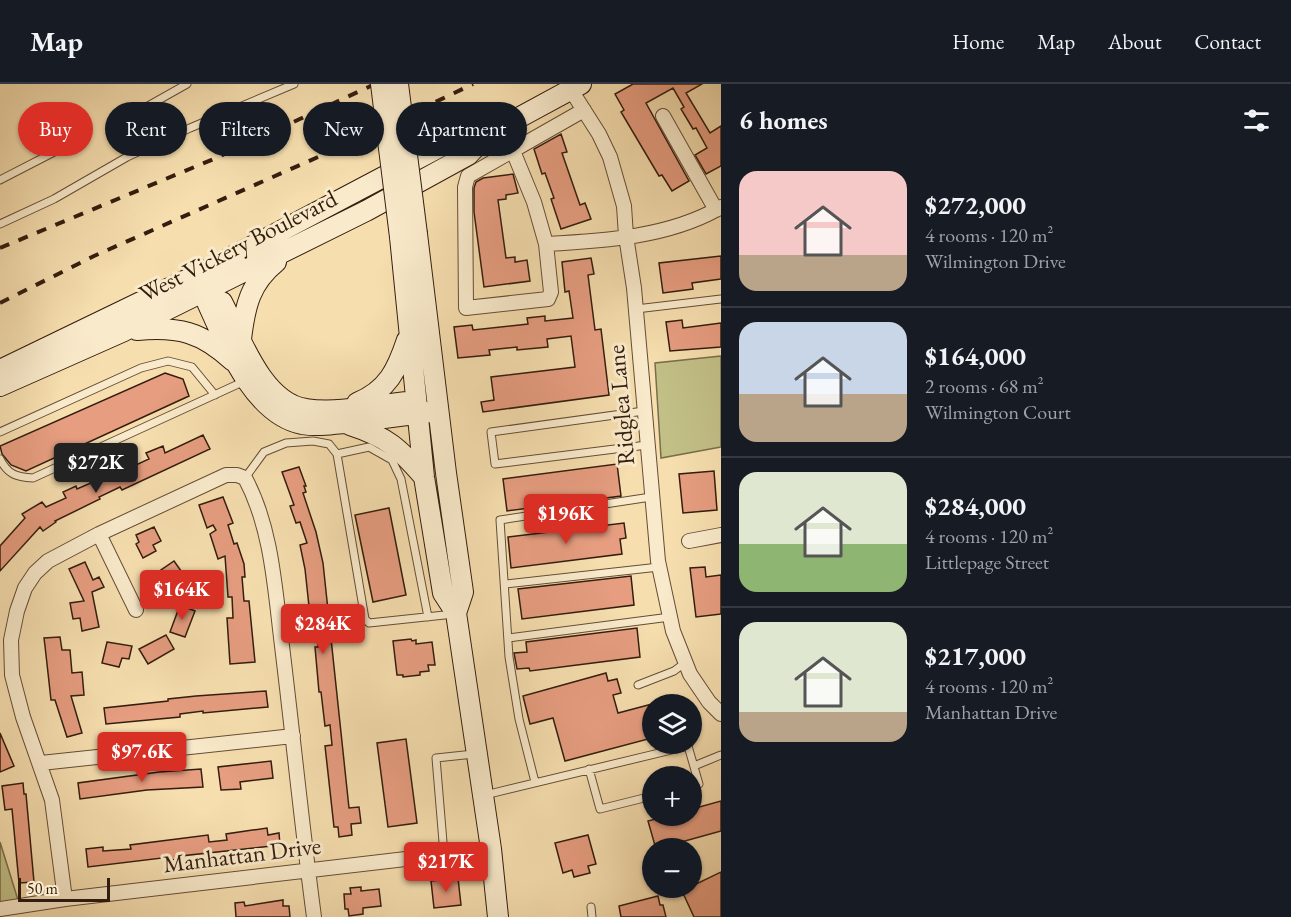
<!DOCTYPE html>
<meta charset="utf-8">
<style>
:root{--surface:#171b24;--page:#242831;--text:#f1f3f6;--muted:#9ea1a6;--line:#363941;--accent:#d93025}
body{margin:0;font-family:"EB Garamond",serif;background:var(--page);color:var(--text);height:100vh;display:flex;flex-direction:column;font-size:22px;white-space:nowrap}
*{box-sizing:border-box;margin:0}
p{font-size:20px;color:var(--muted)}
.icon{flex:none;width:33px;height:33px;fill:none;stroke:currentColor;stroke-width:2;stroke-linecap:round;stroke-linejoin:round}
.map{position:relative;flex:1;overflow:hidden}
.details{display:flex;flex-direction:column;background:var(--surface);width:570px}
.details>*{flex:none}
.guide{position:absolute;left:18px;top:18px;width:570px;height:54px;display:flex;gap:12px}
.tools{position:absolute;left:642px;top:610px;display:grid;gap:12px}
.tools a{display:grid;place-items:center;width:60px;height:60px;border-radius:50%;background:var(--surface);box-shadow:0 2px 4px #0004;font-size:30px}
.scale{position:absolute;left:18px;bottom:15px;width:92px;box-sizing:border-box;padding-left:6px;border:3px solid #331d0e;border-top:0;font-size:16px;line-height:21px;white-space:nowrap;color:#331d0e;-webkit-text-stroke:4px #f9eacb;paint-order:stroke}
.price{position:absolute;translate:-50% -51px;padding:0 14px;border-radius:6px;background:var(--accent);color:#fff;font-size:20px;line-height:39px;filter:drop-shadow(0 2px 3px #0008)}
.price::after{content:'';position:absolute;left:50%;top:36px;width:18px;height:14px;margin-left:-9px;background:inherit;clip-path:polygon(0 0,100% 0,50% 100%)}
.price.on{background:#222;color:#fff}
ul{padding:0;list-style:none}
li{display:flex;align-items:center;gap:18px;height:150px;padding:0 18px}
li+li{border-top:2px solid var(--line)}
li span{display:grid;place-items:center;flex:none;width:168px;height:120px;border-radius:18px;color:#555}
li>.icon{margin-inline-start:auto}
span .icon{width:72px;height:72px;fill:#fffc;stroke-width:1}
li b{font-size:26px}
h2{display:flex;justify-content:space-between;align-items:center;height:72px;padding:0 18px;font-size:26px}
.chip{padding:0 21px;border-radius:27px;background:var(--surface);box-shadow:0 2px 4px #0004;font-size:21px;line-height:54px}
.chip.on{background:var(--accent);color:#fff}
header{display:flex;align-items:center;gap:36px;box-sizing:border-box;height:84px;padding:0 30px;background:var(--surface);border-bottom:2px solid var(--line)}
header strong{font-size:28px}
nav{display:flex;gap:33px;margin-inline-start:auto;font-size:21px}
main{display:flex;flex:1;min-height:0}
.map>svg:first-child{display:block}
</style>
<header>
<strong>Map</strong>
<nav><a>Home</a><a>Map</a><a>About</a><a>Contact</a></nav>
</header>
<main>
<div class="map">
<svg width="721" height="833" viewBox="0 0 721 833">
<rect width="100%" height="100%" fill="#f6deaf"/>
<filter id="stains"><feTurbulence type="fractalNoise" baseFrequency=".00333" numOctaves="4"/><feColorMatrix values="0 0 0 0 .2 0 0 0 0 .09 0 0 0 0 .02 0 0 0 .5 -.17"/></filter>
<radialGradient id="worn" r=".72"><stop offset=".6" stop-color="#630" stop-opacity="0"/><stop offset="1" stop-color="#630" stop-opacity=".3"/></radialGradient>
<path fill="#c2c087" stroke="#7a6e4a" stroke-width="1.5" d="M721 272V363L661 374 655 279Z
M0 758 18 816 0 819Z"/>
<path fill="#e69d80" stroke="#331d0e" stroke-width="1.5" d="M633 0H702L686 9 710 49 721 42V82L706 90 695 71 707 64 696 44 693 45 681 25 684 23 673 4 646 19 689 97 672 107 662 91 659 92 621 28 624 26 615 10Z
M561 50 567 68 562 69 580 121 585 119 591 135 561 145 551 115 554 114 545 89 542 90 534 65Z
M513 90 518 109 506 111V115L498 116 506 174 515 173V178L527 176 530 197 484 203 474 128V104L476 98 483 94Z
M721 172V195L692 199 693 205 663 209 659 179Z
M591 174 594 190 588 191 595 246 601 245 609 311 483 328 481 318 494 316 491 293 575 283 571 252 547 255 548 263 517 266V263L489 266 490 271 458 274 454 243 472 241 473 246 528 240 527 234 545 232V237L573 234 569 207 565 208 562 178Z
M682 236 683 244 721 239V263L670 267 666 238Z
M165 289 183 295 189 312 26 387 11 381 2 370 0 362Z
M203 351 210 365 122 406 120 403 99 413 100 415 55 437 56 438 43 447 40 443 0 487V462L25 434 22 430 42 418 46 423 66 414 63 408 76 402 77 405 109 391 110 393 149 375 146 369 163 362 165 369Z
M617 380 621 412 507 427 503 395Z
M299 383 306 402H304L306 408 303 409 316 448 323 479 349 724 359 723 361 739 351 740 352 751 339 753 338 743H334L325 662 332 661 330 641 325 642 321 608H319L315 563H318L316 541H311L305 485 300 461 307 459 300 438 296 439 290 422 294 421 282 388Z
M714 387 717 426 683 429 679 390Z
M223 413 233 439 228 441 234 460 237 459 244 480 245 493H242L244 517H249L255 578 230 580 227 534H233L232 513H228L225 472 218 475 210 450 216 446 213 441 207 444 199 421Z
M389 424 406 511 373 518 355 431Z
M624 439 626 454 620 455 622 470 511 484 508 453Z
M154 443 161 457 153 461 156 467 143 474 136 460 139 458 136 451Z
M174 477 191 501 178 510 161 486Z
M85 478 93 496 99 493 104 503 92 508 99 543 82 547 80 534 73 535 70 519 84 517 69 485Z
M705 483 706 493 721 491V530L696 533 690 484Z
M631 492 634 521 522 535 518 505Z
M180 521 195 527 185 553 170 548Z
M637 544 640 573 530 587 529 584 517 585 514 569 527 568 526 558Z
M166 551 174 565 148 580 139 565Z
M60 553 62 566H70L72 589 82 588 84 611 71 612 82 649 67 653 55 616H51L45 562 44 554Z
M411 555 412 557 416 556V560L432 558 435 581H428L429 587 420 588V591L403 593V591H397L393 557Z
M107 558 132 562 129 575 122 574 119 583 102 579Z
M606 589 608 597 617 595 621 609 613 611 618 629 652 620V654L565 677 553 634 530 640 523 612Z
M266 607 268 623 203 629V627L180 630V633L106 640 104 624 168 617V615L196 612Z
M0 649 14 682 0 688Z
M406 655 417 739 388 743 377 659Z
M271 677 273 694 240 698 241 705 221 706 218 683Z
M201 685 203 703 147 706 80 715 78 699 159 688Z
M23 699 24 710H26L34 798 19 799 12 725 5 726 2 702Z
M721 717V747L656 765 648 737 667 732H692V725Z
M267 744 268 751 279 749 280 761 181 772 182 775 170 776V773L88 783 86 765 103 763V767L131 765 130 761 208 751 209 758 227 756 226 750Z
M588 751 596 780 588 782 590 789 574 793 572 786 563 789 555 759Z
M721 788V833H694L682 807 692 804V802Z
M458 794 461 821 434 824 431 797Z
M361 803V807L379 805 381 822 363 824V830L349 832 348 825H345L344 810H351L350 804Z
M658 812 660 821H663L666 833H621L619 822Z
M283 816V822H289L290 833H236L235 819 244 818 245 822Z"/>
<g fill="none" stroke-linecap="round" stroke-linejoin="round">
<g stroke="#644d36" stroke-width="9">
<path id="service" d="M139 27 187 0
M0 96 64 63
M0 140 54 115 127 73 190 44 294 0
M636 225 721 215
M644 327 491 348 495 380 647 361
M0 348 141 284 168 277 192 283 215 311
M337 370 369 363 392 376 401 395 428 533
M0 375C8 391 17 393 33 394L247 296
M245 394 264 368 286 359 313 357 329 360 337 370 365 535 369 539 454 530
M505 500 659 483
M508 554 670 533
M638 601 674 587 686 578
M694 682 721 671
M589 685 600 725 652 712
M535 698 519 635 509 573 500 436 651 413
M485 711 688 662 699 700 692 702
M444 770 436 674 474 670
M591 823 592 833"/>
</g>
<g stroke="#644d36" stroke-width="16">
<path id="minor" d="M571 6 599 50 610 73 624 122 626 152 634 204 658 477 673 547 690 590 709 618 721 630
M584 26 468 92 465 103 466 224 548 215 551 208 546 160C604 157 670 153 721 123
M663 32 716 126
M513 67 534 118 546 160
M99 450 136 526
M689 457 721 451
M41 679 293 652
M65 815 52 716 23 633 12 591 11 556 17 527 25 504 35 489 48 477 99 450 226 391H237L245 394C272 444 275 506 282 562 293 652 302 743 314 833
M0 825 65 815 491 765"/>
</g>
<g stroke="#331d0e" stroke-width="22">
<path id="secondary" d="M417 150 446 389 463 508 456 529
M400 153 424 393 443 509 456 529 491 765 498 833
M197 197C220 242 247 329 302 340 321 343 342 339 361 337 384 334 407 331 430 328
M222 218C240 252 262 319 306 325 336 330 377 321 407 318
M137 246C178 242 202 248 233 277
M241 255C245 222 250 199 276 178
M0 286 207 186 459 53 487 51
M0 302 124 247 366 127 468 71 487 51 581 0
M357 319C388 306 397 286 407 256
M350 341C387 353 399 364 424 393"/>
</g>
<use href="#service" stroke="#f9eacb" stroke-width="7"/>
<use href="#minor" stroke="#f9eacb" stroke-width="14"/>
<use href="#secondary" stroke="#f9eacb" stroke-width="20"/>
<path stroke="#331d0e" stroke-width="4" stroke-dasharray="10 10" stroke-linecap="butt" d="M0 164 216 74 375 0
M0 219 94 172 352 58 473 0"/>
<g stroke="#331d0e" stroke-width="22" stroke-linecap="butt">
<path id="secondary-bridge" d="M381 0 400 153
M398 0 417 150"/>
</g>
<use href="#secondary-bridge" stroke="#f9eacb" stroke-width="20"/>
</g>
<g text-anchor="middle" stroke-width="6" stroke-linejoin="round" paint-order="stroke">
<g font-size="24" fill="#331d0e" stroke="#f9eacb">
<text transform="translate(238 162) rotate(-27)" y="8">West Vickery Boulevard</text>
<text transform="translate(621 321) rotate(-95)" y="8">Ridglea Lane</text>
<text transform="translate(242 771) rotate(-7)" y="8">Manhattan Drive</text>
</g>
</g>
<rect width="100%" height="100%" filter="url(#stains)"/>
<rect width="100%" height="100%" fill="url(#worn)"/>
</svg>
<div class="tools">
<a><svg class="icon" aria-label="layers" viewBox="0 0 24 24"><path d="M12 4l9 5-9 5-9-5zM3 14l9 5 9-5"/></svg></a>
<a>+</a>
<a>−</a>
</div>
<div class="scale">50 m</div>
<b class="price on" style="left:96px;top:410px">$272K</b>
<b class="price" style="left:566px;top:461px">$196K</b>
<b class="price" style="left:182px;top:537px">$164K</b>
<b class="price" style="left:323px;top:571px">$284K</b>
<b class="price" style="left:142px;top:699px">$97.6K</b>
<b class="price" style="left:446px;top:809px">$217K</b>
<div class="guide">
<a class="chip on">Buy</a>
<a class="chip">Rent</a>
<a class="chip">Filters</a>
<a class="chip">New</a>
<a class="chip">Apartment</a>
</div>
</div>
<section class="details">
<h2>6 homes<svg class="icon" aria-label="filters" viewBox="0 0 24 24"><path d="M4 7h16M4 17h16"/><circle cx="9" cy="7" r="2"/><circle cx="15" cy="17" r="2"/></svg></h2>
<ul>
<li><span style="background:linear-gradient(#f6c9c9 70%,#b9a48a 0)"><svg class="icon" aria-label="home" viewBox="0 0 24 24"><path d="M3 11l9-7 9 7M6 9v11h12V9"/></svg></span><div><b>$272,000</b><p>4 rooms · 120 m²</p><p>Wilmington Drive</p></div></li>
<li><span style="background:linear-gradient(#c9d6e8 60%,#b9a48a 0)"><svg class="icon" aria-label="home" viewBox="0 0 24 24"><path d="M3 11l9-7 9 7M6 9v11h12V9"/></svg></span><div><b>$164,000</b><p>2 rooms · 68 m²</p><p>Wilmington Court</p></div></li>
<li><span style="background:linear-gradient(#dfe7d0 60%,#8fb573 0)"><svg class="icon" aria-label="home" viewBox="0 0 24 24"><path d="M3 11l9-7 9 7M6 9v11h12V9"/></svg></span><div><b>$284,000</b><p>4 rooms · 120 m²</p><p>Littlepage Street</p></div></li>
<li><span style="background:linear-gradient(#dfe7d0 75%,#b9a48a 0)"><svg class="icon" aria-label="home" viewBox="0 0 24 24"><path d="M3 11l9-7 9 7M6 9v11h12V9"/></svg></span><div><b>$217,000</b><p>4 rooms · 120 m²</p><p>Manhattan Drive</p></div></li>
</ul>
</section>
</main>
